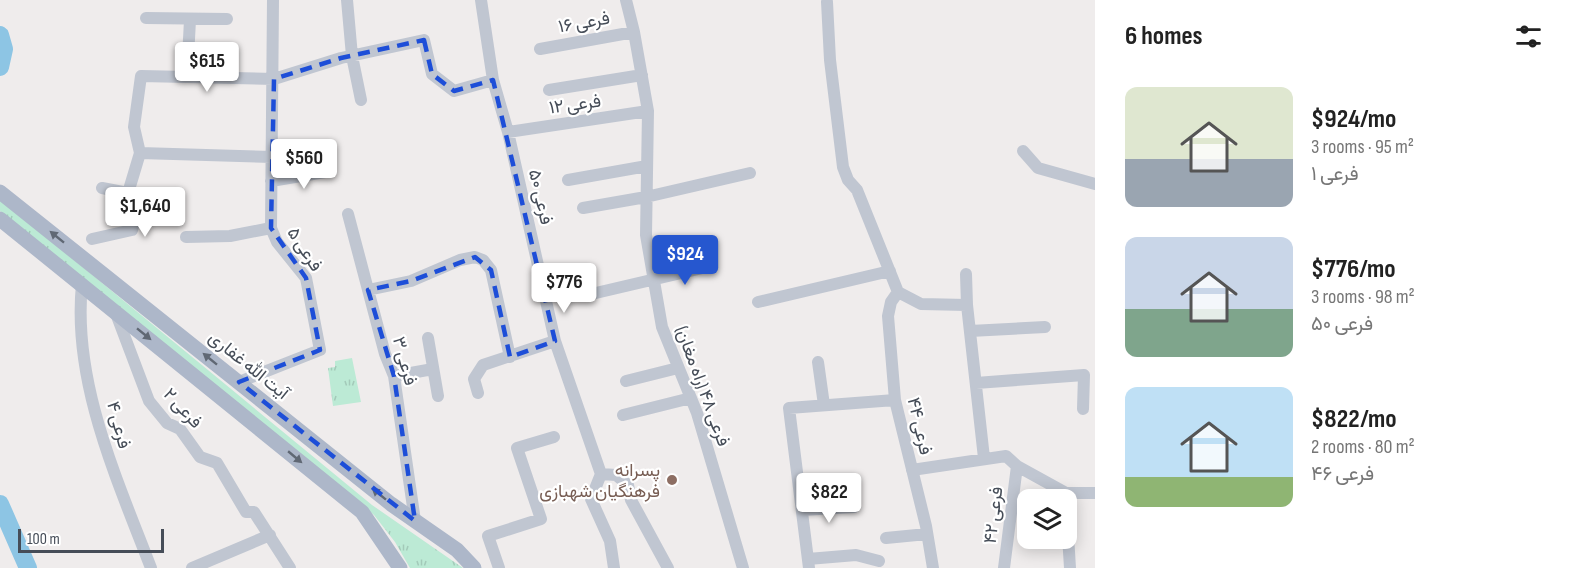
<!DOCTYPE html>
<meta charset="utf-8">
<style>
:root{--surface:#fff;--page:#f2f2f2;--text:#222;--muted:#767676;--accent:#2657cf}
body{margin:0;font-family:"Sofia Sans Condensed",Vazirmatn,sans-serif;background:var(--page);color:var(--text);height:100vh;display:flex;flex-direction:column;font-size:22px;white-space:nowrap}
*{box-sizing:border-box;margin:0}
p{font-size:20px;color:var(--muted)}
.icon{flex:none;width:33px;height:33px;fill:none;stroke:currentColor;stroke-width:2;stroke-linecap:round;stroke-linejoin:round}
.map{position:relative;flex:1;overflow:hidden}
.panel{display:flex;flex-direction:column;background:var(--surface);width:480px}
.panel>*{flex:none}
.tools{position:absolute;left:1017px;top:489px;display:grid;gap:12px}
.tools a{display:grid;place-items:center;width:60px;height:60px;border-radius:12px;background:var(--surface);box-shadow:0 3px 15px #0003;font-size:30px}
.scale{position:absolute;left:18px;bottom:15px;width:146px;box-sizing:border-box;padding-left:6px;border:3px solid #464d58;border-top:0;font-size:16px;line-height:21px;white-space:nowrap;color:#464d58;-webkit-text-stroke:4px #fff;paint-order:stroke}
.price{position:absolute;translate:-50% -51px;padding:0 14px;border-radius:6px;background:#fff;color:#222;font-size:20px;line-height:39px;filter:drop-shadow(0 2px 3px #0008)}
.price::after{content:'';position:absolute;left:50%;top:36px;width:18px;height:14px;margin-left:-9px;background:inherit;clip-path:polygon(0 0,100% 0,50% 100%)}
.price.on{background:var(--accent);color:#fff}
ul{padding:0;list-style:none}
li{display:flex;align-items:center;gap:18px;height:150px;padding:0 30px}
li span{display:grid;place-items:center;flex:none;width:168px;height:120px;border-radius:12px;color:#555}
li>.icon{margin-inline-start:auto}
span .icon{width:72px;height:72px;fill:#fffc;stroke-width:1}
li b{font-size:26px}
h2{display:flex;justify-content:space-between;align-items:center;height:72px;padding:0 30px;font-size:26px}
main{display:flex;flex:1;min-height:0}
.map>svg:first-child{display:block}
</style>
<main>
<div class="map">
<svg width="1095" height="568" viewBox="0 0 1095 568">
<defs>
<pattern id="grass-tufts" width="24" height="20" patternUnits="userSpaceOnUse" patternTransform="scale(1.5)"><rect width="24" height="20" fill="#bcead5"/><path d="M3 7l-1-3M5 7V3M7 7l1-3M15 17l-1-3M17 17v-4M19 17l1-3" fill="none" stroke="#a3cab9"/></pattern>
</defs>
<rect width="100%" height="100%" fill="#efecec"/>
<path fill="url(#grass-tufts)" d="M0 199 372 505 463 568H410L395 542 374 515 0 211Z
M352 358 361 402 333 406 328 368 335 367V361Z"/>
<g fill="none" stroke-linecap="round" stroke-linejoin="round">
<path stroke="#8dc5e4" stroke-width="18" d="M0 35 4 49 0 67
M0 504 28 568"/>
<path stroke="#c0c6d1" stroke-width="12" d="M347 0 352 56 361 100
M481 0 493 80 508 132 555 341 601 474 591 499 610 541 614 568
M626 0 634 32 648 111 646 235 662 327 697 413 743 568
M827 2 830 60 843 167 848 180 857 190 898 292 921 304 967 305
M146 18 227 19
M540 49 634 32
M187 77 190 20
M549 90 642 75
M508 132 648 111
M1023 151 1038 168 1095 184
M140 153 272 157
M568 180 647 166
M271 181 331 171
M102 188 128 193 140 153 134 127 141 76 274 79 341 58 424 40 432 74 454 91 493 80
M583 208 646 197 750 173
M348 214 385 354 394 376 415 521
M186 237 230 236 271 228
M92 239 132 230 136 216 128 193
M966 274 967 305 984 458
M82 284C72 382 117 479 151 568
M368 290 411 281 460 260 475 257 483 260 491 270 510 357
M898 292 891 302 888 316 895 400 926 526 933 568
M583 296 711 266
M758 302 890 271
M115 311 149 401 167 423 180 429 200 457 217 463 246 512H254L290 568
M970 331 1045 327
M428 338 438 396
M818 362 824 405
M394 376 433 369
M626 381 678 368
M239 382 320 350 306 278 277 242 271 228 273 0
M976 383 1084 375 1083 409
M478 393 474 379 483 365 555 341
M623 415 691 398
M912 470 1006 456 1017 466 1066 493H1095
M601 474 616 475 628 485 631 500 668 568
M1066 502 1070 568
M802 510 854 507
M886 538 927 534
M808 559 856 555 879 561
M192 568 270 535
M499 568 488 536 541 519 517 448 554 437
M809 568 789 408 895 400
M1004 568 1017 466"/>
<path stroke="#adb7c9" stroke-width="15" d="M0 192 391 504 457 550 474 568
M0 219 362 512 400 568"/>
</g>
<defs><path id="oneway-solid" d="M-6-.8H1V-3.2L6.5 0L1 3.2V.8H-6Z" transform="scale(1.5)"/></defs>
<g fill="#606874">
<use href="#oneway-solid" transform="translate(57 237) rotate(-141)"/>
<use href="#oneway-solid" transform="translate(144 334) rotate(39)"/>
<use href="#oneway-solid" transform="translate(210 359) rotate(-141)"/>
<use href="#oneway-solid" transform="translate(295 457) rotate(40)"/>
<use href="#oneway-solid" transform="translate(379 494) rotate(-141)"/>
</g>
<path fill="none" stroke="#1d4ed8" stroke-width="4.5" stroke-dasharray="12 8" stroke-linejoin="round" d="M424 40 432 74 454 91 493 80 555 341 510 357 491 270 475 257 411 281 368 290 394 376 415 521 239 382 320 350 306 278 271 228 274 79 341 58Z"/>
<circle fill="#8d6e63" stroke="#fff" stroke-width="2" cx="672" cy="480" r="6"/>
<g text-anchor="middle" stroke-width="4.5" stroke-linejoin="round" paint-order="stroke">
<g font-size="18" fill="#464d58" stroke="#fff">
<text transform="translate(584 22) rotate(-10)" y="6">فرعی ۱۶</text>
<text transform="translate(575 104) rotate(-8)" y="6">فرعی ۱۲</text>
<text transform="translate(541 197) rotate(77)" y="6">فرعی ۵۰</text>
<text transform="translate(305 249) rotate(57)" y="6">فرعی ۵</text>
<text transform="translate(405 361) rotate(75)" y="6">فرعی ۳</text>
<text transform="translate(249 365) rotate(39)" y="6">آیت الله غفاری</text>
<text transform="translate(703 386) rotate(70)" y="6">فرعی ۴۸ (راه مغان)</text>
<text transform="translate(183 408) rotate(47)" y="6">فرعی ۲</text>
<text transform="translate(119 425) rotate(75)" y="6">فرعی ۴</text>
<text transform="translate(920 426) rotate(77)" y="6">فرعی ۴۴</text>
<text transform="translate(993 515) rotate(-83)" y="6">فرعی ۴۲</text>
</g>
<g font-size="18" fill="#785e54" stroke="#fff" text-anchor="end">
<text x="660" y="476">پسرانه<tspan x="660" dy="21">فرهنگیان شهبازی</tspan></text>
</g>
</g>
</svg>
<div class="tools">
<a><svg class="icon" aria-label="layers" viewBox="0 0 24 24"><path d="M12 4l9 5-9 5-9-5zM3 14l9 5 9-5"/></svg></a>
</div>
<div class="scale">100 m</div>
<b class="price" style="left:207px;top:93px">$615</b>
<b class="price" style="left:304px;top:190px">$560</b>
<b class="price" style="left:145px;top:238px">$1,640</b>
<b class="price on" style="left:685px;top:286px">$924</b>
<b class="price" style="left:564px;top:314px">$776</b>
<b class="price" style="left:829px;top:524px">$822</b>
</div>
<section class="panel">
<h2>6 homes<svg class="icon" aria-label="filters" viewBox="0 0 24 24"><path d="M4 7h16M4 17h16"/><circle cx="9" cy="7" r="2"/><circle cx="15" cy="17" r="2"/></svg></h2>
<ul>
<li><span style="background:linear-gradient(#dfe7d0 60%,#9aa5b1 0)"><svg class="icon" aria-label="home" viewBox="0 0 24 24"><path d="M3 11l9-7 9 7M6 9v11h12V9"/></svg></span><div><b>$924/mo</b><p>3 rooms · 95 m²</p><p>فرعی ۱</p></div></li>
<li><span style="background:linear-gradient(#c9d6e8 60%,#7fa58c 0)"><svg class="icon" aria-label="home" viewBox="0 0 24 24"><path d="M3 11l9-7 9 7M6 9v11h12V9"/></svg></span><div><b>$776/mo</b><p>3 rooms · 98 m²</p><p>فرعی ۵۰</p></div></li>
<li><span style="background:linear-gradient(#bfe0f5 75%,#8fb573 0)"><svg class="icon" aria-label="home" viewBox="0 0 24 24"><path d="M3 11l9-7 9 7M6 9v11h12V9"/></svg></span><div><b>$822/mo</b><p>2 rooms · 80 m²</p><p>فرعی ۴۶</p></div></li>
</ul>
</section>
</main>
